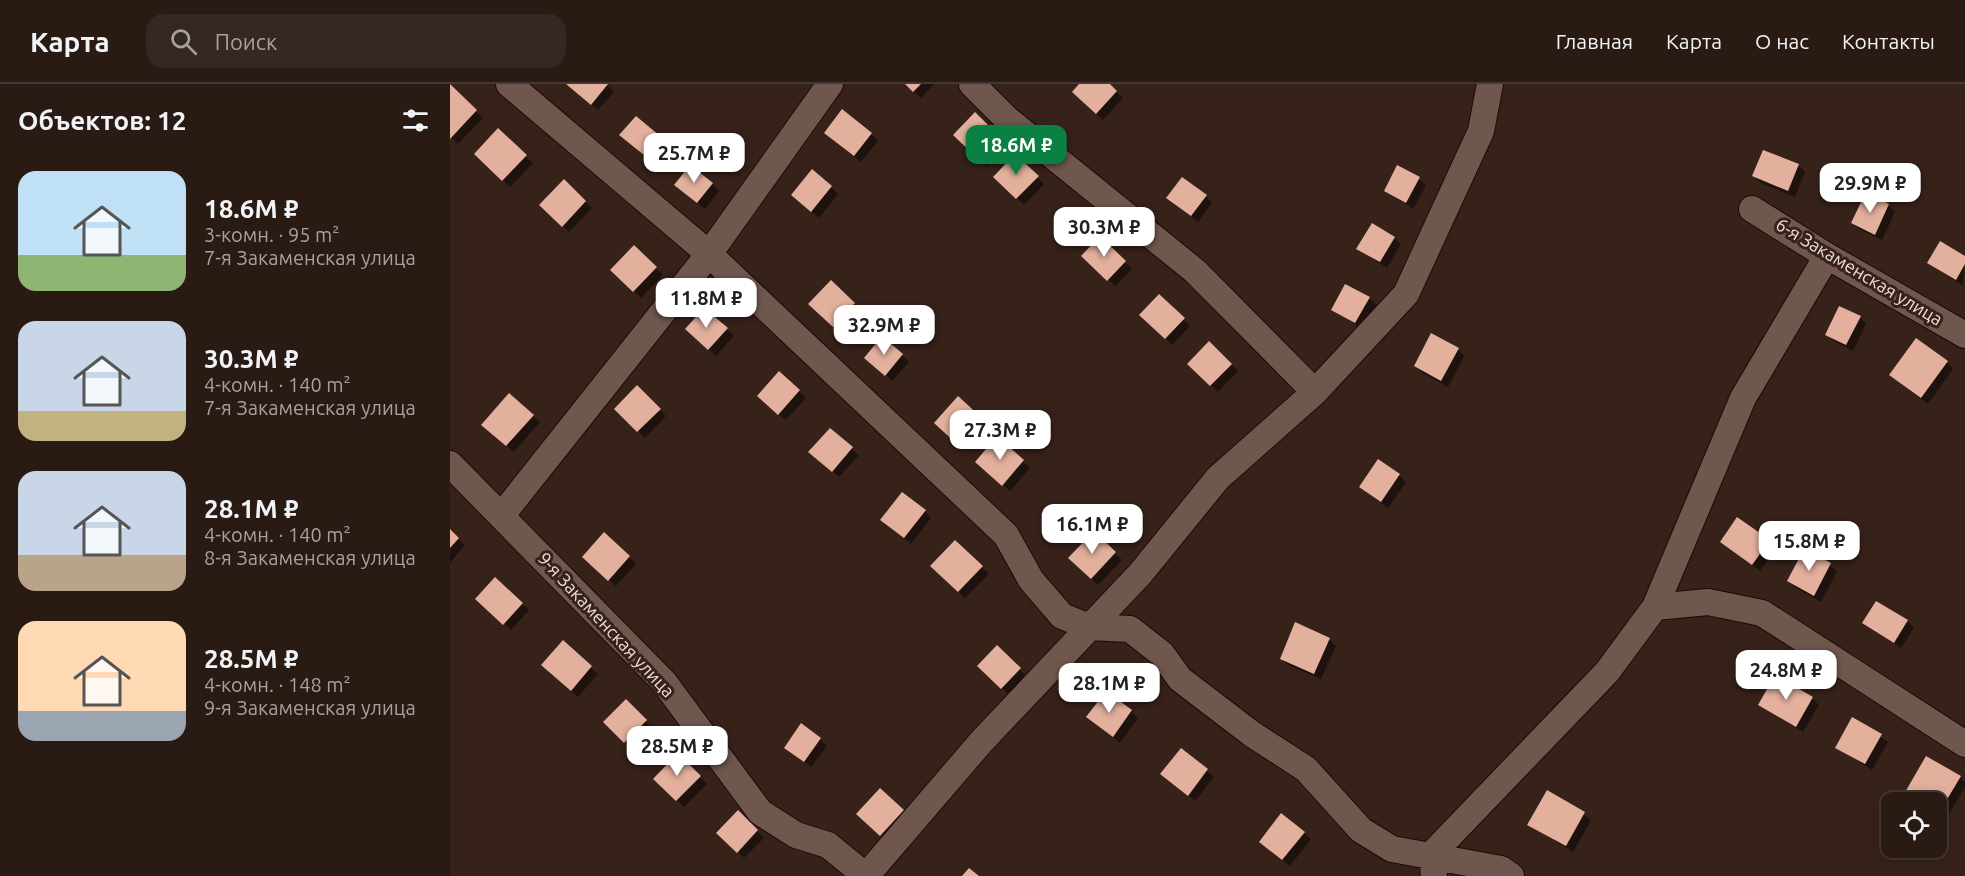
<!DOCTYPE html>
<html lang="ru">
<meta charset="utf-8">
<style>
:root{--surface:#291a14;--page:#352722;--text:#f1f3f6;--muted:#a5a1a0;--line:#453834;--accent:#0b8043}
body{margin:0;font-family:Ubuntu,sans-serif;background:var(--page);color:var(--text);height:100vh;display:flex;flex-direction:column;font-size:22px;white-space:nowrap}
*{box-sizing:border-box;margin:0}
p{font-size:20px;color:var(--muted)}
.icon{flex:none;width:33px;height:33px;fill:none;stroke:currentColor;stroke-width:2;stroke-linecap:round;stroke-linejoin:round}
.map{position:relative;flex:1;overflow:hidden}
.drawer{display:flex;flex-direction:column;background:var(--surface);width:450px}
.drawer>*{flex:none}
.controls{position:absolute;left:1431px;top:708px;display:grid;gap:12px}
.controls a{display:grid;place-items:center;width:66px;height:66px;border-radius:12px;background:var(--surface);box-shadow:0 3px 15px #0003,0 0 0 2px var(--line);font-size:30px}
.price{position:absolute;translate:-50% -51px;padding:0 14px;border-radius:12px;background:#fff;color:#222;font-size:20px;line-height:39px;filter:drop-shadow(0 2px 3px #0008)}
.price::after{content:'';position:absolute;left:50%;top:36px;width:18px;height:14px;margin-left:-9px;background:inherit;clip-path:polygon(0 0,100% 0,50% 100%)}
.price.selected{background:var(--accent);color:#fff}
ul{padding:0;list-style:none}
li{display:flex;align-items:center;gap:18px;height:150px;padding:0 18px}
li span{display:grid;place-items:center;flex:none;width:168px;height:120px;border-radius:18px;color:#555}
li>.icon{margin-inline-start:auto}
span .icon{width:72px;height:72px;fill:#fffc;stroke-width:1}
li b{font-size:26px}
h2{display:flex;justify-content:space-between;align-items:center;height:72px;padding:0 18px;font-size:26px}
header{display:flex;align-items:center;gap:36px;box-sizing:border-box;height:84px;padding:0 30px;background:var(--surface);border-bottom:2px solid var(--line)}
header strong{font-size:28px}
nav{display:flex;gap:33px;margin-inline-start:auto;font-size:21px}
.search{width:420px;height:54px;background:var(--page);display:flex;align-items:center;gap:15px;box-sizing:border-box;padding:0 21px;border-radius:18px;color:var(--muted);font-size:22px}
main{display:flex;flex:1;min-height:0}
.map>svg:first-child{display:block}
</style>
<header>
<strong>Карта</strong>
<div class="search"><svg class="icon" aria-label="search" viewBox="0 0 24 24"><circle cx="10" cy="10" r="6"/><path d="M15 15l6 6"/></svg>Поиск</div>
<nav><a>Главная</a><a>Карта</a><a>О нас</a><a>Контакты</a></nav>
</header>
<main>
<section class="drawer">
<h2>Объектов: 12<svg class="icon" aria-label="filters" viewBox="0 0 24 24"><path d="M4 7h16M4 17h16"/><circle cx="9" cy="7" r="2"/><circle cx="15" cy="17" r="2"/></svg></h2>
<ul>
<li><span style="background:linear-gradient(#bfe0f5 70%,#8fb573 0)"><svg class="icon" aria-label="home" viewBox="0 0 24 24"><path d="M3 11l9-7 9 7M6 9v11h12V9"/></svg></span><div><b>18.6M ₽</b><p>3-комн. · 95 m²</p><p>7-я Закаменская улица</p></div></li>
<li><span style="background:linear-gradient(#c9d6e8 75%,#c2b280 0)"><svg class="icon" aria-label="home" viewBox="0 0 24 24"><path d="M3 11l9-7 9 7M6 9v11h12V9"/></svg></span><div><b>30.3M ₽</b><p>4-комн. · 140 m²</p><p>7-я Закаменская улица</p></div></li>
<li><span style="background:linear-gradient(#c9d6e8 70%,#b9a48a 0)"><svg class="icon" aria-label="home" viewBox="0 0 24 24"><path d="M3 11l9-7 9 7M6 9v11h12V9"/></svg></span><div><b>28.1M ₽</b><p>4-комн. · 140 m²</p><p>8-я Закаменская улица</p></div></li>
<li><span style="background:linear-gradient(#ffd9b3 75%,#9aa5b1 0)"><svg class="icon" aria-label="home" viewBox="0 0 24 24"><path d="M3 11l9-7 9 7M6 9v11h12V9"/></svg></span><div><b>28.5M ₽</b><p>4-комн. · 148 m²</p><p>9-я Закаменская улица</p></div></li>
</ul>
</section>
<div class="map">
<svg width="1515" height="792" viewBox="0 0 1515 792">
<rect width="100%" height="100%" fill="#37221a"/>
<path fill="#0007" d="M118 0H156L164 8 148 26Z
M457 0H484L471 14Z
M631 0H657L673 14 653 36 631 15Z
M0 2 33 34 8 60 0 52Z
M525 30 557 62 537 83 505 51Z
M48 46 83 79 60 103 26 70Z
M421 50 428 57 411 78 382 55Z
M209 53 216 60 201 77 178 57Z
M1314 68 1349 82 1355 88 1345 113 1311 99 1304 92Z
M565 72 594 100 574 121 545 93Z
M969 95 976 101 963 125 936 107Z
M114 98 142 124 119 148 91 121Z
M262 100 269 107 255 125 232 107Z
M381 103 388 110 369 134 350 118Z
M756 112 762 119 748 138 718 114Z
M1438 121 1445 128 1432 156 1409 145 1403 139Z
M650 154 682 185 665 202 633 172Z
M944 154 951 160 937 184 908 164Z
M184 163 213 191 191 214 162 186Z
M1515 173 1513 202 1479 179Z
M381 198 411 226 391 249 367 227Z
M709 212 740 242 722 261 691 231Z
M919 214 926 221 912 245 883 225Z
M1410 233 1416 240 1403 267 1384 257 1377 251Z
M277 245 284 252 266 272 243 252Z
M433 254 459 278 442 297 423 281Z
M759 259 788 287 768 308 739 280Z
M1008 265 1014 272 998 303 973 289 966 282Z
M1497 278 1503 285 1478 320 1441 291Z
M187 303 216 332 195 354 166 325Z
M349 307 356 314 336 336 315 319Z
M83 332 90 338 64 368 40 348Z
M531 335 538 342 515 366 492 346Z
M380 346 409 371 389 393 367 374Z
M547 354 580 384 560 407 533 384Z
M949 391 956 398 938 424 911 403Z
M475 427 481 434 461 460 439 442Z
M1287 435 1326 464 1310 487 1272 458Z
M0 447 15 461 0 479Z
M644 449 672 476 648 501 620 474Z
M505 458 539 490 515 514 482 482Z
M1355 467 1380 481 1387 488 1371 518 1346 504 1339 497Z
M179 473 186 480 166 502 141 480Z
M72 520 79 526 61 546 34 522Z
M1457 537 1464 544 1451 564 1414 539Z
M879 555 886 562 871 595 838 581 831 574Z
M113 559 148 590 128 613 100 588Z
M547 563 576 592 558 610 529 582Z
M1362 614 1369 621 1353 648 1310 621Z
M176 617 202 644 182 665 155 638Z
M681 627 688 634 670 659 638 633Z
M1403 635 1438 658 1422 686 1387 663Z
M370 655 377 662 361 683 336 663Z
M731 666 764 693 745 717 712 690Z
M228 671 257 700 234 723 205 695Z
M1510 693 1515 698V703L1496 735 1486 730V718H1467L1456 709Z
M430 706 460 734 437 758 408 730Z
M1098 708 1141 736 1123 768 1079 740Z
M288 728 314 754 294 774 268 749Z
M854 749 861 755 840 782 818 764Z"/>
<path fill="#e3b09d" d="M0 0 27 26 0 55Z
M116 0H158L141 21Z
M455 0H471L463 8Z
M629 0H660L667 7 646 30 622 8Z
M392 25 422 49 404 72 374 49Z
M525 28 552 55 530 77 503 51Z
M186 32 210 52 194 71 169 51Z
M48 44 77 71 52 97 24 70Z
M1313 66 1349 80 1338 107 1302 92Z
M565 70 589 92 566 115 543 93Z
M240 81 263 99 247 119 224 101Z
M947 81 970 93 956 119 934 107Z
M362 85 382 102 361 128 341 111Z
M732 93 757 111 741 132 716 114Z
M114 95 136 117 112 143 89 121Z
M1416 108 1439 120 1425 151 1401 139Z
M922 139 945 153 930 178 906 165Z
M650 152 676 177 657 197 631 172Z
M1490 157 1515 172V180L1506 196 1477 179Z
M184 161 207 183 183 208 160 186Z
M381 196 405 219 383 243 358 220Z
M895 200 920 213 905 239 881 226Z
M709 210 735 234 715 255 689 231Z
M1389 222 1411 232 1396 261 1375 251Z
M254 224 278 244 258 266 235 245Z
M981 249 1009 264 991 297 964 282Z
M432 252 453 270 435 292 414 274Z
M1466 254 1498 277 1471 314 1439 291Z
M759 257 782 280 760 302 737 280Z
M329 287 350 306 328 331 307 312Z
M187 301 211 325 187 348 164 325Z
M59 309 84 331 56 362 31 341Z
M508 312 532 334 508 361 484 339Z
M380 344 403 363 382 388 358 368Z
M547 352 574 376 552 402 525 378Z
M928 375 950 390 931 418 909 403Z
M452 408 476 426 454 454 430 436Z
M1287 433 1320 456 1302 481 1270 458Z
M0 445 9 454 0 464Z
M644 447 666 468 641 495 618 474Z
M154 448 180 472 158 497 132 473Z
M505 456 533 482 508 508 480 482Z
M1354 465 1381 479 1364 512 1337 497Z
M45 493 73 519 53 541 25 515Z
M1426 517 1458 536 1444 559 1412 539Z
M845 538 880 554 864 590 830 575Z
M113 556 142 582 121 607 91 581Z
M547 561 571 584 551 605 527 582Z
M1325 591 1363 613 1346 643 1308 621Z
M656 607 682 626 663 653 636 633Z
M176 615 197 636 174 659 153 638Z
M1402 633 1432 650 1415 680 1385 664Z
M351 639 371 654 354 678 334 664Z
M731 664 758 685 738 712 710 690Z
M228 669 251 692 226 717 203 695Z
M1476 672 1511 692 1489 729 1486 728V718H1470L1454 710Z
M430 704 454 726 430 752 406 730Z
M1097 706 1135 728 1116 762 1077 741Z
M288 726 308 746 287 769 266 749Z
M831 729 855 748 832 776 809 758Z
M519 784 529 792H512Z"/>
<g fill="none" stroke-linecap="round" stroke-linejoin="round">
<g stroke="#1d0a05" stroke-width="28">
<path id="minor" d="M59 0 259 170 556 451 581 496 612 532 639 543 680 545 712 570 730 595 802 650 856 685 911 746 942 765 1051 785 1061 792
M522 0 557 35 745 187 865 308
M1302 125 1377 172 1515 251
M0 380 214 598 310 728 346 751 378 761 416 792
M52 431 259 170 380 0
M1205 523 1258 518 1312 529 1515 660
M416 792 531 658 690 490 768 394 865 308 956 210 1031 47 1040 0
M984 792 982 770 1157 588 1205 523 1293 314 1377 172"/>
</g>
<use href="#minor" stroke="#6f574e" stroke-width="26"/>
</g>
<g text-anchor="middle" stroke-width="6" stroke-linejoin="round" paint-order="stroke">
<g font-size="18" fill="#ecddd8" stroke="#37221a">
<text transform="translate(1409 188) rotate(31)" y="6">6-я Закаменская улица</text>
<text transform="translate(156 541) rotate(47)" y="6">9-я Закаменская улица</text>
</g>
</g>
</svg>
<div class="controls">
<a><svg class="icon" aria-label="locate" viewBox="0 0 24 24"><circle cx="12" cy="12" r="6"/><path d="M12 2v4M12 18v4M2 12h4M18 12h4"/></svg></a>
</div>
<b class="price selected" style="left:566px;top:92px">18.6M ₽</b>
<b class="price" style="left:244px;top:100px">25.7M ₽</b>
<b class="price" style="left:1420px;top:130px">29.9M ₽</b>
<b class="price" style="left:654px;top:174px">30.3M ₽</b>
<b class="price" style="left:256px;top:245px">11.8M ₽</b>
<b class="price" style="left:434px;top:272px">32.9M ₽</b>
<b class="price" style="left:550px;top:377px">27.3M ₽</b>
<b class="price" style="left:642px;top:471px">16.1M ₽</b>
<b class="price" style="left:1359px;top:488px">15.8M ₽</b>
<b class="price" style="left:1336px;top:617px">24.8M ₽</b>
<b class="price" style="left:659px;top:630px">28.1M ₽</b>
<b class="price" style="left:227px;top:693px">28.5M ₽</b>
</div>
</main>
